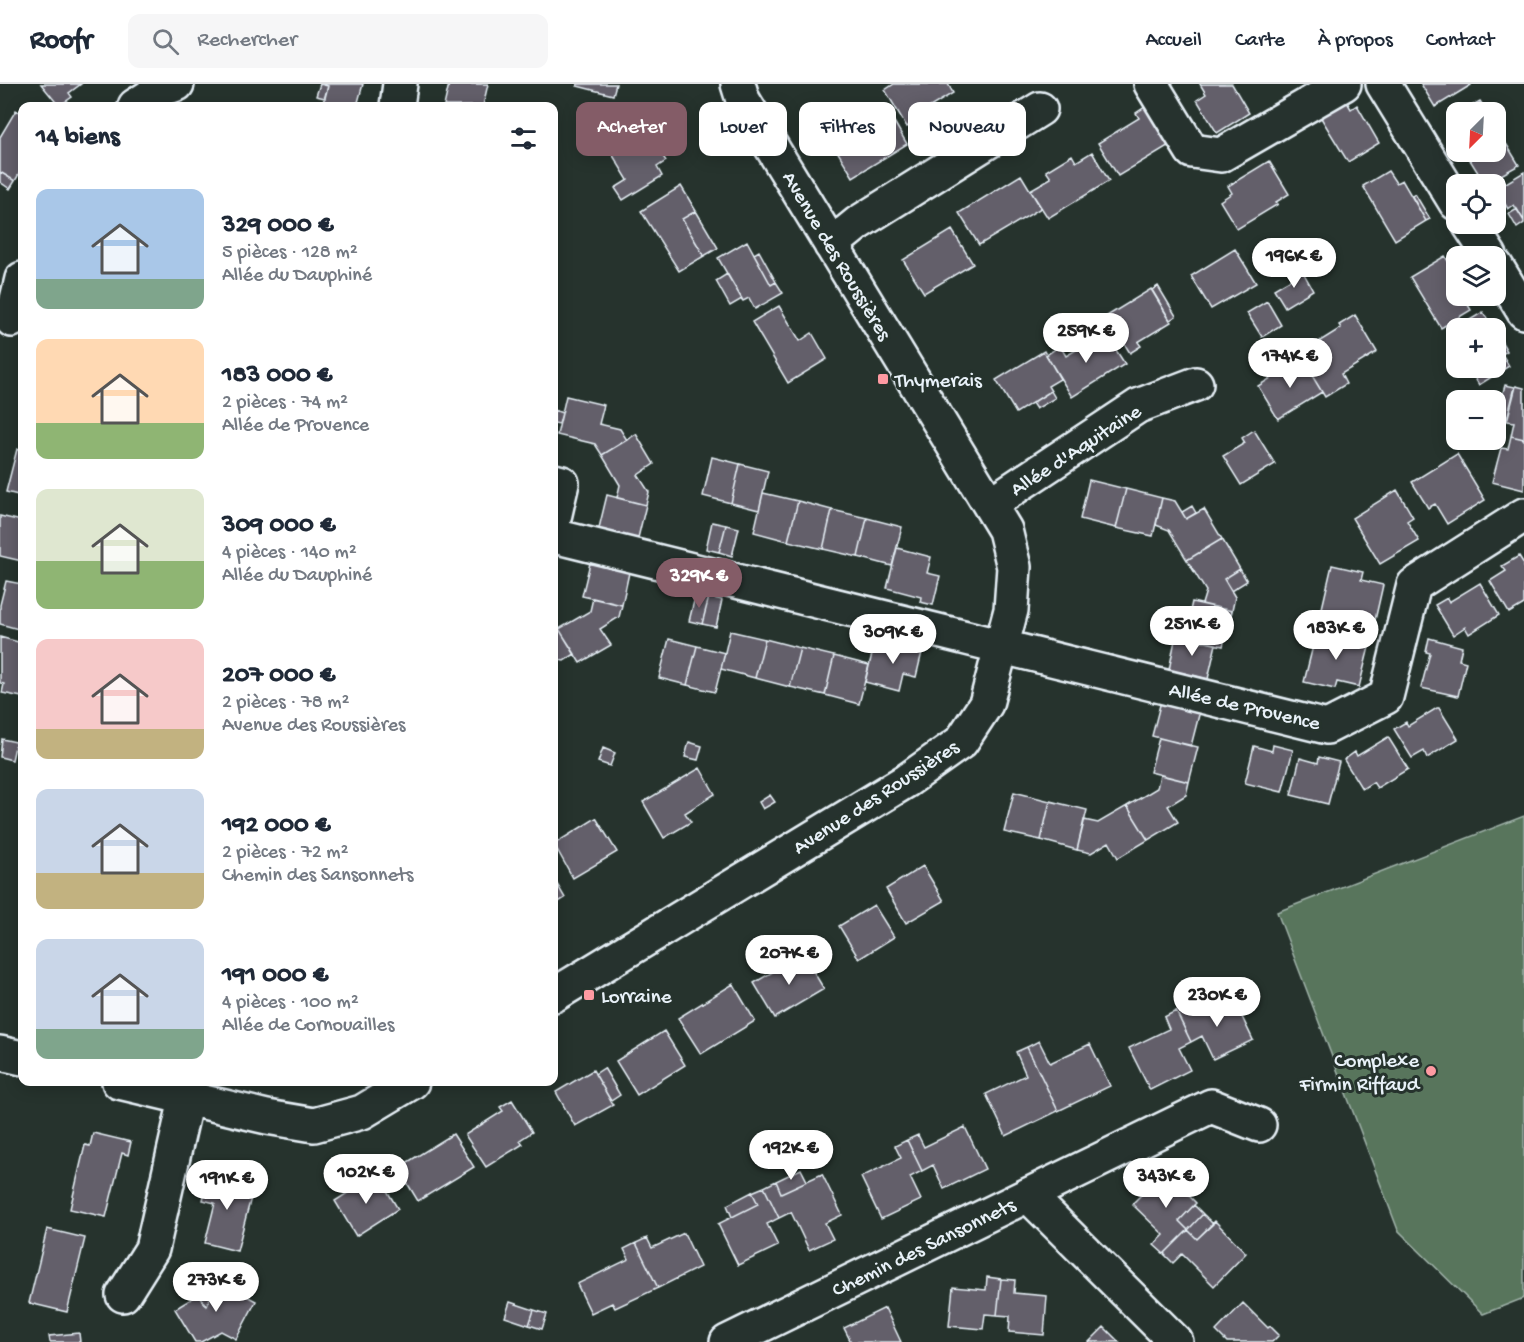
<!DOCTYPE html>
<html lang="fr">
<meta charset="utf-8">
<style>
:root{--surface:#fff;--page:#f6f6f7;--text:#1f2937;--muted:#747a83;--line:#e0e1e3;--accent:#845c67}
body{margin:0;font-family:"Gochi Hand",sans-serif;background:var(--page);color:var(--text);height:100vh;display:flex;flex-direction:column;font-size:22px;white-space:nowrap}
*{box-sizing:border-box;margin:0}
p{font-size:20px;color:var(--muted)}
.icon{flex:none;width:33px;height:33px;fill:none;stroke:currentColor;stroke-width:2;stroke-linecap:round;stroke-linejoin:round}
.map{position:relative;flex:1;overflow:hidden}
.side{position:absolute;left:18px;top:18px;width:540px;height:984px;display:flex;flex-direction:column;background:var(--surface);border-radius:12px;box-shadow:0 3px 15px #0003}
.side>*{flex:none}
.hud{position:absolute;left:576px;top:18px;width:570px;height:54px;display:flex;gap:12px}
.needle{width:39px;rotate:204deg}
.tools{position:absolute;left:1446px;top:18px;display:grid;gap:12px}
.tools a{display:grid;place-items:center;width:60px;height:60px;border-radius:12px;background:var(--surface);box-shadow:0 3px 15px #0003;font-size:30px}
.price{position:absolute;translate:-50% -51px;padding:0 14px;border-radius:21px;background:#fff;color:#222;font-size:20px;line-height:39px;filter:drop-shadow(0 2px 3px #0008)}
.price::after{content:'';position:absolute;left:50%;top:36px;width:18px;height:14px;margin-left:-9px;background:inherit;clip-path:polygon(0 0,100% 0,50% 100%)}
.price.current{background:var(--accent);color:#fff}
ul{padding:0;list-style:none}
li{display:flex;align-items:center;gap:18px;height:150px;padding:0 18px}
li span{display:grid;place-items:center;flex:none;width:168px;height:120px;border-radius:12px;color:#555}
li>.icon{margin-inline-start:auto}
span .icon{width:72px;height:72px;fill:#fffc;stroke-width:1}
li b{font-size:26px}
h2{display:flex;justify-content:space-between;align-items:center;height:72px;padding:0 18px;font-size:26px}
.pill{padding:0 21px;border-radius:12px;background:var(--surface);box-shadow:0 3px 15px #0003;font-size:21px;line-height:54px}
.pill.current{background:var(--accent);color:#fff}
header{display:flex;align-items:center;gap:36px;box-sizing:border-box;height:84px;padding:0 30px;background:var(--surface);border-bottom:2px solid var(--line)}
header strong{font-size:28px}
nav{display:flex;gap:33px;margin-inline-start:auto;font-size:21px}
.search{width:420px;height:54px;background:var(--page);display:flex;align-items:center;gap:15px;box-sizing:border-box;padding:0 21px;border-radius:12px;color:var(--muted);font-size:22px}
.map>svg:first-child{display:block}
</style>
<header>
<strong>Roofr</strong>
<div class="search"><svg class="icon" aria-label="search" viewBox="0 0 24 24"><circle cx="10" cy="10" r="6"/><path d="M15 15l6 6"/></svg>Rechercher</div>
<nav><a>Accueil</a><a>Carte</a><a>À propos</a><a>Contact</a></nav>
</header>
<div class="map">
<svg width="1524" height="1258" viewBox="0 0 1524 1258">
<rect width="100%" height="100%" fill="#26332d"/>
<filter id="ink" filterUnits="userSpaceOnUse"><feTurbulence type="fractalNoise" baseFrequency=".0167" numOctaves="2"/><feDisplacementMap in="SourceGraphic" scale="12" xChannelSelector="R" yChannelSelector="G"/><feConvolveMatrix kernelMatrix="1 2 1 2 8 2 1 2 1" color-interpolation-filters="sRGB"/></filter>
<g filter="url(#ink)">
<path fill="#59755c" stroke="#a0b3aa" stroke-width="1.5" d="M1524 732V1214L1483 1230 1398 1146 1277 828Z"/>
<path fill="#645f6a" stroke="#e8f1f8" stroke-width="1.5" d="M41 0H81L69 9 72 13 59 22Z
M320 0 328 2 325 14 316 12Z
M320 0H363L357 22H322L328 2Z
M449 0H488L483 22H444Z
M577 0H616L613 11 577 2Z
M894 0H948L953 9 917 31 920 36 907 43 885 6Z
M1200 0H1232L1249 29 1217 49 1197 16 1206 10Z
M1421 0H1471V1L1435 23Z
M1344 13 1351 25 1357 21 1379 59 1348 78 1318 29Z
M1480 17 1487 28H1461Z
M1148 21 1171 60 1118 92 1098 59 1139 34 1136 29Z
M16 26 22 30V85L15 97 0 88V53Z
M889 29 907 60 853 93 834 62Z
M628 35 640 56 649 50 666 77 657 83 662 92 623 116 615 104 628 96 601 52Z
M1496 43 1519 81 1485 100 1465 68H1496Z
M1092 68 1109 97 1048 134 1030 106 1051 94 1046 87 1072 71 1076 78Z
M1269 77 1289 110 1276 118 1278 120 1237 145 1220 117 1232 109 1228 102Z
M1388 87 1396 99 1402 96 1426 137 1395 156 1363 102Z
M0 88 15 97 10 105 0 98Z
M1524 88V137L1514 121 1508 125 1496 105Z
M1021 91 1041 124 979 161 959 129Z
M681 102 696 127 682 135 704 172 679 187 641 127Z
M1415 110 1430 135 1426 137 1412 112Z
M1517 125 1524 137V139L1517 144 1509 130Z
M696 127 718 164 704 172 682 135Z
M952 146 973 180 924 209 903 176Z
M747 157 771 201 776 198 783 209 755 225 749 214 743 217 718 174Z
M1235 165 1256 199 1211 225 1191 192Z
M759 167 776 198 771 201 754 170Z
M1445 172 1456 190V212H1467L1464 214 1471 226 1441 244 1410 193Z
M1303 188 1313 206 1285 223 1274 205Z
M727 190 742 215 730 222 716 197Z
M1158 202 1176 232 1170 236 1152 206Z
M1151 205 1171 238 1138 258 1141 262 1130 269 1107 232Z
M1267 217 1281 241 1262 253 1247 229Z
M779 222 800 257 812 249 827 275 788 299 752 238Z
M1483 228 1493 244H1456V264L1448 249Z
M1355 231 1377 268 1341 290 1346 300 1325 313 1302 275 1323 263 1320 257 1341 244 1339 241Z
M1496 248 1507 267 1502 270 1509 282 1479 301 1469 284H1496Z
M1105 249 1125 280 1072 313 1046 271 1060 262 1066 272Z
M1044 267 1060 295 1048 302 1051 307 1016 329 996 296Z
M1302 275 1322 308 1278 335 1258 302Z
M1505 301 1515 303 1507 335 1502 334 1498 327Z
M1516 302 1524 304V355L1511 352 1514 338 1507 337Z
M1051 307 1055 314 1036 325 1032 319Z
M566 312 604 321 599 340 620 345 627 356 602 371 595 360 557 351Z
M554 326 562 329 559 340 554 339Z
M1254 346 1275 380 1241 401 1223 372 1245 359 1242 354Z
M636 350 654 380 638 391 649 408 646 421 617 414 620 401 602 371Z
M1511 352 1524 355V406L1492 398 1501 364 1508 365Z
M17 365 22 367V412L6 408Z
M1457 370 1485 416 1447 440 1435 420 1428 424 1412 398Z
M712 373 740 380 731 419 703 412Z
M740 380 768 387 759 426 731 419Z
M1089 396 1126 405 1116 444 1080 435Z
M1126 405 1162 414 1153 452 1116 444Z
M1397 406 1413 433 1407 437 1419 457 1380 480 1352 434Z
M763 409 798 417 788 457 754 448Z
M607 411 646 421 637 458 598 448Z
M1162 414 1175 417 1186 435 1204 425 1222 455 1187 476 1169 446 1156 441Z
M798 417 832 426 823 465 788 457Z
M1192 422 1196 429 1186 435 1182 428Z
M832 426 867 434 858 473 823 465Z
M0 432 22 437V477L0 472Z
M867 434 902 443 892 482 858 473Z
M712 438 726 441 719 468 706 465Z
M726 441 739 444 732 472 719 468Z
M1222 455 1240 485 1224 495 1235 513 1232 527 1202 520 1206 507 1187 476Z
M897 464 931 473 927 489 940 492 933 521 920 518 921 513 887 504Z
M1519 472 1524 480V520L1509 529 1490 497 1506 487 1502 482Z
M591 475 630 484 622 521 582 512Z
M1332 481 1363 488 1361 496 1383 501 1373 545 1320 533Z
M1240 485 1247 497 1231 507 1224 495Z
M6 497 22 500V546L0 540V521Z
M1480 499 1499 531 1469 550 1465 543 1453 551 1435 521 1447 514 1449 518Z
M696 509 709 513 702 540 689 537Z
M709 513 722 516 716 543 702 540Z
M593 514 622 521 619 533 600 545 611 561 580 579 559 545 590 527Z
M1192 518 1232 527 1223 562 1184 553Z
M559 545 575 570 564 577 554 575V548Z
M1317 546 1370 559 1359 603 1337 598 1335 605 1304 598Z
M730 547 765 555 755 594 721 585Z
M1176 551 1216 560 1208 595 1169 586Z
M0 553 22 559V613L2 609 4 600 0 599Z
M1429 554 1462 563 1459 576 1466 578 1458 612 1421 604 1430 569 1426 568Z
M669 555 697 562 687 601 659 594Z
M765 555 800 564 790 603 755 594Z
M895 557 911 561 909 567 894 563Z
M875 558 909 567 911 561 923 564 916 593 903 590 899 607 865 598Z
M697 562 725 569 715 608 687 601Z
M800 564 834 572 825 611 790 603Z
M834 572 869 581 859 620 825 611Z
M1161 617 1200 627 1191 662 1152 652Z
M1437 624H1439L1458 655 1427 674 1424 667 1412 674 1394 645 1406 638 1408 642Z
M1388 653 1408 685 1377 704 1373 698 1362 705 1344 676 1355 668 1357 672Z
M1159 654 1198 663 1189 698 1150 688Z
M2 655 16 658 12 676 0 673Z
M689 658 702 662 698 676 685 673Z
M1273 661 1293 666 1282 708 1245 699 1254 662 1272 667Z
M603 664 615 669 610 682 598 678Z
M1319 673 1339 678 1328 720 1291 711 1300 674 1318 679Z
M700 684 715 710 685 729 691 738 664 754 643 718Z
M1160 691 1189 698 1186 711 1168 722 1178 738 1148 756 1127 722 1157 704Z
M1014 708 1050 717 1041 756 1004 748Z
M770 711 775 718 763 725 759 718Z
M1050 717 1087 726 1077 766 1041 756Z
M1127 722 1148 756 1118 774 1109 758 1091 769 1077 766 1084 736 1098 739Z
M596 734 617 768 573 794 554 760Z
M923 782 944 817 906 839 886 805Z
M554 795 565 814 554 821Z
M874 821 894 853 859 875 839 842Z
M801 866 803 870 780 884 778 880Z
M803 870 824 905 775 934 754 899Z
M733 900 755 937 701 970 678 934Z
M1233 914 1253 956 1213 975 1202 952 1191 958 1176 927 1187 921 1193 933Z
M1176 927 1191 958 1179 964 1190 986 1150 1006 1129 964 1169 945 1164 933Z
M664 947 685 981 637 1011 616 977Z
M1039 957 1050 979 1090 960 1110 1002 1058 1027 1027 963Z
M1027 963 1058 1027 1006 1052 986 1010 1026 991 1016 968Z
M604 984 620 1011 611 1017 595 990Z
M593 986 613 1021 575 1042 556 1008Z
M512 1016 532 1048 520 1056 523 1060 486 1083 465 1051 503 1027 500 1023Z
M965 1043 985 1085 944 1105 933 1081 922 1087 907 1056 918 1051 924 1063Z
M93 1049 131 1058 128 1071 122 1069 106 1133 70 1125 85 1061 90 1062Z
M453 1050 474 1083 418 1117 398 1084Z
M907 1056 922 1087 910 1093 921 1116 881 1135 861 1093 901 1074 895 1062Z
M1153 1082 1161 1091 1151 1100 1143 1092Z
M801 1085 807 1097 781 1109 776 1097Z
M1165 1087 1196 1119 1179 1137 1188 1146 1164 1170 1154 1161 1164 1151 1132 1120Z
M377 1090 398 1125 356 1152 335 1117Z
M822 1090 842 1131 825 1139 833 1155 809 1166 791 1128 779 1134 764 1103 776 1097 781 1109Z
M209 1091 254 1102 237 1167 205 1159 215 1119 203 1116Z
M764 1103 779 1134 767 1140 778 1162 738 1181 718 1140 758 1120 752 1108Z
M752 1108 758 1120 732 1133 727 1121Z
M1194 1121 1203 1130 1188 1146 1179 1137Z
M1203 1130 1213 1140 1197 1155 1188 1146Z
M1215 1137 1246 1169 1214 1202 1182 1170 1173 1179 1164 1170 1188 1146 1197 1155Z
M47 1145 85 1154 67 1228 29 1219Z
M684 1149 700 1183 658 1204 636 1159 647 1154 652 1164Z
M636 1159 658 1204 615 1224 612 1219 591 1229 577 1200 629 1175 624 1165Z
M987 1193 1001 1195 997 1231 985 1230 983 1245 949 1242 953 1203 986 1206Z
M1001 1195 1015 1196 1014 1209 1047 1212 1044 1251 1009 1248 1010 1232 997 1231Z
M219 1197 206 1222 199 1210Z
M219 1197 256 1217 236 1255 221 1247 201 1258H195L175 1225 199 1210 206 1222Z
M510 1218 534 1226 529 1241 505 1233Z
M1243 1219 1268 1244 1270 1242 1279 1251 1272 1258H1227L1216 1247Z
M885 1224 901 1258H851L844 1244Z
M534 1226 547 1230 542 1245 529 1241Z
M1104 1243 1119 1258H1089Z
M79 1249 80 1258H50L49 1252Z"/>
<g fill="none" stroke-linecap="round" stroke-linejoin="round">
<g stroke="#e8f1f8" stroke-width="38">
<path id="minor" d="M1151 0 1192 67 1221 71 1344 0
M1383 0 1456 119
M135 22 160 6 177 0
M397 22 400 0
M1469 140 1490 172
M831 161 858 139 1040 25
M1496 182 1524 228
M12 236 22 195
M554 397 562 399 554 434
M990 420 1138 322 1196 300
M554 452 1327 643 1386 613 1414 501 1524 431
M554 911 906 697 961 658 986 620 1011 526 1014 483 1005 446 743 16 738 0
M0 969 22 974
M119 998 267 1033 314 1041 362 1028 412 998
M1028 1111 1211 1022 1259 1041
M123 1211 152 1165 190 998
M727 1258 1028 1111 1176 1258"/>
</g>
<use href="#minor" stroke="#26332d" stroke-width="33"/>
</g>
</g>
<g fill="#ff9aa2" stroke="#26332d" stroke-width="2">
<rect x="877" y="289" width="12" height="12" rx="3"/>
<rect x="583" y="905" width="12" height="12" rx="3"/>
<circle cx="1431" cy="987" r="6"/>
</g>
<g text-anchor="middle" stroke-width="6" stroke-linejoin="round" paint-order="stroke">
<g font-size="21" fill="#e8f1f8" stroke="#26332d">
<text transform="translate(838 171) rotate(59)" y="7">Avenue des Roussières</text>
<text transform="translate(1075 365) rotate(-33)" y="7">Allée d'Aquitaine</text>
<text transform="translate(1245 621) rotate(13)" y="7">Allée de Provence</text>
<text transform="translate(875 712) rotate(-33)" y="7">Avenue des Roussières</text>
<text transform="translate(923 1162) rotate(-26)" y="7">Chemin des Sansonnets</text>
</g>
<g font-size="21" fill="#e8f1f8" stroke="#26332d" text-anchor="start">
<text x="895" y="302">Thymerais</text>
<text x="601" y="918">Lorraine</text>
<text x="1419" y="982" text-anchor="end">Complexe<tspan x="1419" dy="24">Firmin Riffaud</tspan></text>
</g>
</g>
</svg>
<div class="tools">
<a><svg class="needle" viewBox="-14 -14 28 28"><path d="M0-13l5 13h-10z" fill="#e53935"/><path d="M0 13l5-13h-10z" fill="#747a83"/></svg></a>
<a><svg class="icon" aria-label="locate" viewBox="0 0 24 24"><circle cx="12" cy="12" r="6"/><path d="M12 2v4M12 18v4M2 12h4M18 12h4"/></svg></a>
<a><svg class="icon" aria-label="layers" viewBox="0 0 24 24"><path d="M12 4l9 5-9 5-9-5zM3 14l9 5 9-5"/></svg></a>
<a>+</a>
<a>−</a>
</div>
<b class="price" style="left:1294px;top:205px">196K €</b>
<b class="price" style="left:1086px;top:280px">259K €</b>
<b class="price" style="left:1290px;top:305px">174K €</b>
<b class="price current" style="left:699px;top:525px">329K €</b>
<b class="price" style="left:1192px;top:573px">251K €</b>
<b class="price" style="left:1336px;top:577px">183K €</b>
<b class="price" style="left:893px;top:581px">309K €</b>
<b class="price" style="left:789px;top:902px">207K €</b>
<b class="price" style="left:1217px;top:944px">230K €</b>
<b class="price" style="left:791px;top:1097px">192K €</b>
<b class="price" style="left:366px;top:1121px">102K €</b>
<b class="price" style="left:1166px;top:1125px">343K €</b>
<b class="price" style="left:227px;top:1127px">191K €</b>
<b class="price" style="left:216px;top:1229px">273K €</b>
<div class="hud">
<a class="pill current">Acheter</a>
<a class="pill">Louer</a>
<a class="pill">Filtres</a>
<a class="pill">Nouveau</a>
</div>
<section class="side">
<h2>14 biens<svg class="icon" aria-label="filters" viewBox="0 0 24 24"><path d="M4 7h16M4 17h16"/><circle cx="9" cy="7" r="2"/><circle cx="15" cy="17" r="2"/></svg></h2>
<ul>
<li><span style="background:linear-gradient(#a9c7e8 75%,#7fa58c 0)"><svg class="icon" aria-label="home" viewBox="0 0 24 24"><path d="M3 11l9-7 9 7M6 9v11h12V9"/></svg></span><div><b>329 000 €</b><p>5 pièces · 128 m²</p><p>Allée du Dauphiné</p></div></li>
<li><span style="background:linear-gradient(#ffd9b3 70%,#8fb573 0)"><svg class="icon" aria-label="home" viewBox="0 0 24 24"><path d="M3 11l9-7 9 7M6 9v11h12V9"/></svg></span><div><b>183 000 €</b><p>2 pièces · 74 m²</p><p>Allée de Provence</p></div></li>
<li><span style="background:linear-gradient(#dfe7d0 60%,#8fb573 0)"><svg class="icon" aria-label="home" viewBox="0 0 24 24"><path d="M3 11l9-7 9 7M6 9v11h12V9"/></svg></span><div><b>309 000 €</b><p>4 pièces · 140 m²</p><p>Allée du Dauphiné</p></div></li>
<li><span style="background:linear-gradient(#f6c9c9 75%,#c2b280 0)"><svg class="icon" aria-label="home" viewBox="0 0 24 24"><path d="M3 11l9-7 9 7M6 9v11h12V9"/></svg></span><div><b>207 000 €</b><p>2 pièces · 78 m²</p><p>Avenue des Roussières</p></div></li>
<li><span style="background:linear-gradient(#c9d6e8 70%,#c2b280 0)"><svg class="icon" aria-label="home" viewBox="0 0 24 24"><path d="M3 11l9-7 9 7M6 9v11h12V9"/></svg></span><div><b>192 000 €</b><p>2 pièces · 72 m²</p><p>Chemin des Sansonnets</p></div></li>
<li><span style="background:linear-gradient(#c9d6e8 75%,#7fa58c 0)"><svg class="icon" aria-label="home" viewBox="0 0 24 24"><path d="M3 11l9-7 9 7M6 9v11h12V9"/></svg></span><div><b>191 000 €</b><p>4 pièces · 100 m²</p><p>Allée de Cornouailles</p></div></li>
</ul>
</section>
</div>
